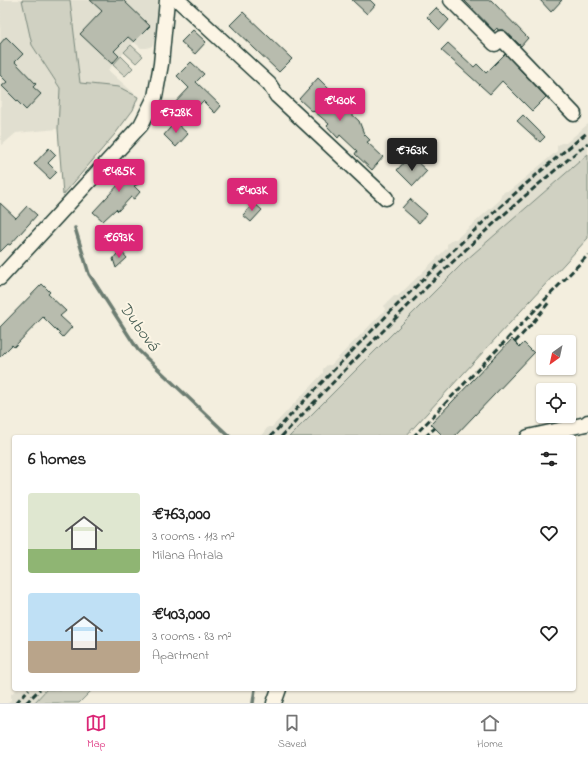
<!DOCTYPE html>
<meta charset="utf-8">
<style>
:root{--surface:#fff;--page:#f6f6f6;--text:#222;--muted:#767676;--line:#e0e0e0;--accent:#db2777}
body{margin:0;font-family:"Indie Flower",sans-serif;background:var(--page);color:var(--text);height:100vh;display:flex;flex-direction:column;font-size:15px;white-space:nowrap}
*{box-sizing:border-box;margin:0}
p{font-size:13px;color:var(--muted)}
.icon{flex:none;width:22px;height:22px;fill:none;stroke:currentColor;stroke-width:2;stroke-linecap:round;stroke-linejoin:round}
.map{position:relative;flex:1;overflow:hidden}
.sheet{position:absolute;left:12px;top:435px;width:564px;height:256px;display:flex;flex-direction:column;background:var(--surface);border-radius:4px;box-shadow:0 1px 3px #0004}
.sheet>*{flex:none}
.needle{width:26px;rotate:213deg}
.tools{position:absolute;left:536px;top:335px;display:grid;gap:8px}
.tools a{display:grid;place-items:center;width:40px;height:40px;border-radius:4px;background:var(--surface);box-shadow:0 1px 3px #0004;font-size:20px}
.price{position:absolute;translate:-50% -34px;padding:0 9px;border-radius:4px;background:var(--accent);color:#fff;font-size:13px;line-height:26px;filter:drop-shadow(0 1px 2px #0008)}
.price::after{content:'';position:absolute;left:50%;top:24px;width:12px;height:9px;margin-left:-6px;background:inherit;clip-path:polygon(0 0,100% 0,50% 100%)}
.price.active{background:#222;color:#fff}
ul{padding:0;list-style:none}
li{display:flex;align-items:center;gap:12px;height:100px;padding:0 16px}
li span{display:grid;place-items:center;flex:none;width:112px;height:80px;border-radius:4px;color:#555}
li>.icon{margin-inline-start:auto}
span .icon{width:48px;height:48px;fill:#fffc;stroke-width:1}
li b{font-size:17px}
h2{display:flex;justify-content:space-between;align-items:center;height:48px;padding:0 16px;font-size:17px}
.tab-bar{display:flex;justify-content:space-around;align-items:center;height:56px;border-top:1px solid var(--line);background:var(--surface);font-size:11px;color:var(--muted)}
.tab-bar a{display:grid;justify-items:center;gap:2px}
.tab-bar .active{color:var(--accent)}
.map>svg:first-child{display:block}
</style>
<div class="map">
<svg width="588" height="703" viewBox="0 0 588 703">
<rect width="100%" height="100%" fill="#f3eede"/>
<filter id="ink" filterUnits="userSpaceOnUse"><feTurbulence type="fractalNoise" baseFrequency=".025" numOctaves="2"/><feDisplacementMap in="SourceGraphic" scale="8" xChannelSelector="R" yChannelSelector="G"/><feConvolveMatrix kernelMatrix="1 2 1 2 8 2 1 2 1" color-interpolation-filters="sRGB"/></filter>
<g filter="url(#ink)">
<path fill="#e1dfd0" d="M0 0H22L32 45 60 88 58 129 16 133 1 146Z
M70 0H158L155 39 152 46 147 48H141L134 42 108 70 138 97 119 87 80 83Z
M588 124V154L465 261 289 437H260L268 427H272L323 373V369L327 365H331L385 310 384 306 394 296H398L447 248V244L453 239H456L500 200 501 194 506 191H509L525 178 557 151V146L561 143H566Z
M22 689H47L34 703H8L11 700V694L16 690Z"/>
<path fill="#d0d1c2" stroke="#78877b" d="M22 0H70L80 83 119 87 138 97 133 110 115 134 63 195 58 129 60 88 32 45Z
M131 45 143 56 136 63 124 52Z
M121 56 133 68 125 76 113 65Z
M588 154V238L405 437H289L465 261Z
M47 689H93L79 703H34Z"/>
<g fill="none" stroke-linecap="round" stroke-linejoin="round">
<path stroke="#6c7d72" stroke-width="3.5" d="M75 228 89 274 138 350 230 437
M253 703 255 689"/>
</g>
<path fill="#b8bcae" stroke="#1f3d34" d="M90 0H123L150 26 134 42 128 37 114 51 119 56 112 64 80 34 102 11Z
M352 0H370L375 5 367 14Z
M464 0H491L528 38 521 46 504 30H498L497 28 494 31Z
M540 0H562L551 12Z
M436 8 439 10 449 20 440 30 427 17Z
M243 12 292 59 279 72 230 25Z
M193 30 206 42 195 54 181 42Z
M6 37 23 54 15 62 36 84 33 87 41 94 26 110 2 86 7 82 0 75V44Z
M448 43 474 67 477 64 486 73 505 54 546 97 532 111 502 81 490 94 441 50Z
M191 62 204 74 196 82 221 106 215 113 203 101 185 120 171 107 189 88 177 76Z
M318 78 331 91 329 93 359 121 364 134 370 140 367 142 383 157 372 170 355 154 357 151 340 135 338 138 327 126 329 124 314 111 313 112 299 99Z
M523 115 545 137 540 142 517 121Z
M175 122 188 134 176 147 164 135Z
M49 148 56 155 48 163 57 172 50 179 34 164Z
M407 159 411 164 415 160 427 171 413 186 397 170Z
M129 163 134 170 131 172 139 184 134 186 140 192 134 199 131 197 118 211 116 209 103 221 93 212 121 182 115 172Z
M410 199 427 214 419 223 402 208Z
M0 203 16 218 27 206 37 215 10 245 8 244 0 252Z
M254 203 262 210 251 222 243 215Z
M120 250 127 258 116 268 113 259Z
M42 284 50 292 48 294 66 311 60 316 72 327 63 337 43 317 14 347 12 345 0 357V327Z
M512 339 520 347 524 343 534 353 454 437H444L431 424Z"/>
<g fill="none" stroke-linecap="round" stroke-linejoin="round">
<g stroke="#1f3d34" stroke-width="17">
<path id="minor" d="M178 0 269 84 277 96 386 198
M451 0 495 44 501 38 574 114
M0 278 141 125 155 97 161 64 167 0
M528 437 586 424 588 422
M274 703 279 689"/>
</g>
<use href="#minor" stroke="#fcf5e5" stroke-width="14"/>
<path stroke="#1f3d34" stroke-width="3" stroke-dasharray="6 3" stroke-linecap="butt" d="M515 342 530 326 550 301
M270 437C371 330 473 224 588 132
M281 437C340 375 398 314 460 255 501 216 544 179 588 143
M413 437 588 255
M425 437 435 428
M16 703 29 689
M26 703 40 689"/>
</g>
</g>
<g text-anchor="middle" stroke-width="4" stroke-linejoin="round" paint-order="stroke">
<g font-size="17" font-style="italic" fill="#465d53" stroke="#fcf5e5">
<text transform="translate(140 326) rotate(54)" y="6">Dubová</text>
</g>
</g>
</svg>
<div class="tools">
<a><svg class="needle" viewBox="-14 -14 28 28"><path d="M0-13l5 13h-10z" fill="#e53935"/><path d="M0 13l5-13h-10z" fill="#767676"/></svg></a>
<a><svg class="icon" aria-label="locate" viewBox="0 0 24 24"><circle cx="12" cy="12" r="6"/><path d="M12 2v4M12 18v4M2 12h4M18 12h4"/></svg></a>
</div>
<b class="price" style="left:340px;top:122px">€430K</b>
<b class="price" style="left:176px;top:134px">€728K</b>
<b class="price active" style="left:412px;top:172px">€763K</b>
<b class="price" style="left:119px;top:193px">€485K</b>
<b class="price" style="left:252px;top:212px">€403K</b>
<b class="price" style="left:119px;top:259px">€693K</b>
<section class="sheet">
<h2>6 homes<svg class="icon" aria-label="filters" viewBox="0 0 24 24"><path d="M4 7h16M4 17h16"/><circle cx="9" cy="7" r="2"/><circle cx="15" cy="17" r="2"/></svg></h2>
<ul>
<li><span style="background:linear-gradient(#dfe7d0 70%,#8fb573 0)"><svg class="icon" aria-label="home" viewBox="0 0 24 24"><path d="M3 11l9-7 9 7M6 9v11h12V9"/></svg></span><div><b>€763,000</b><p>3 rooms · 113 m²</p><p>Milana Antala</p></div><svg class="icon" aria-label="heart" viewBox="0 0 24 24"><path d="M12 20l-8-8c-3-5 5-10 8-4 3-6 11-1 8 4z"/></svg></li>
<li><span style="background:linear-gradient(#bfe0f5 60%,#b9a48a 0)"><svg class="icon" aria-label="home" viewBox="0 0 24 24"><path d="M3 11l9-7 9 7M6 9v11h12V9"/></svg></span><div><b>€403,000</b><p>3 rooms · 83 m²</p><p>Apartment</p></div><svg class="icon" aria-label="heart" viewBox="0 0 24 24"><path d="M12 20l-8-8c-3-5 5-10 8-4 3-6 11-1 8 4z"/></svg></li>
</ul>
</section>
</div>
<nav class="tab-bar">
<a class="active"><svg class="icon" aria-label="map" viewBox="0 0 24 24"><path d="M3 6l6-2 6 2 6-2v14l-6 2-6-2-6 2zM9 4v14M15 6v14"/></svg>Map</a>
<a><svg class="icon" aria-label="saved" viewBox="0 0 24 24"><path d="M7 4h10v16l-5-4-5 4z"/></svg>Saved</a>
<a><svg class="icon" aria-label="home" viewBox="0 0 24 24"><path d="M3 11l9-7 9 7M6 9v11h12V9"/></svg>Home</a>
</nav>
